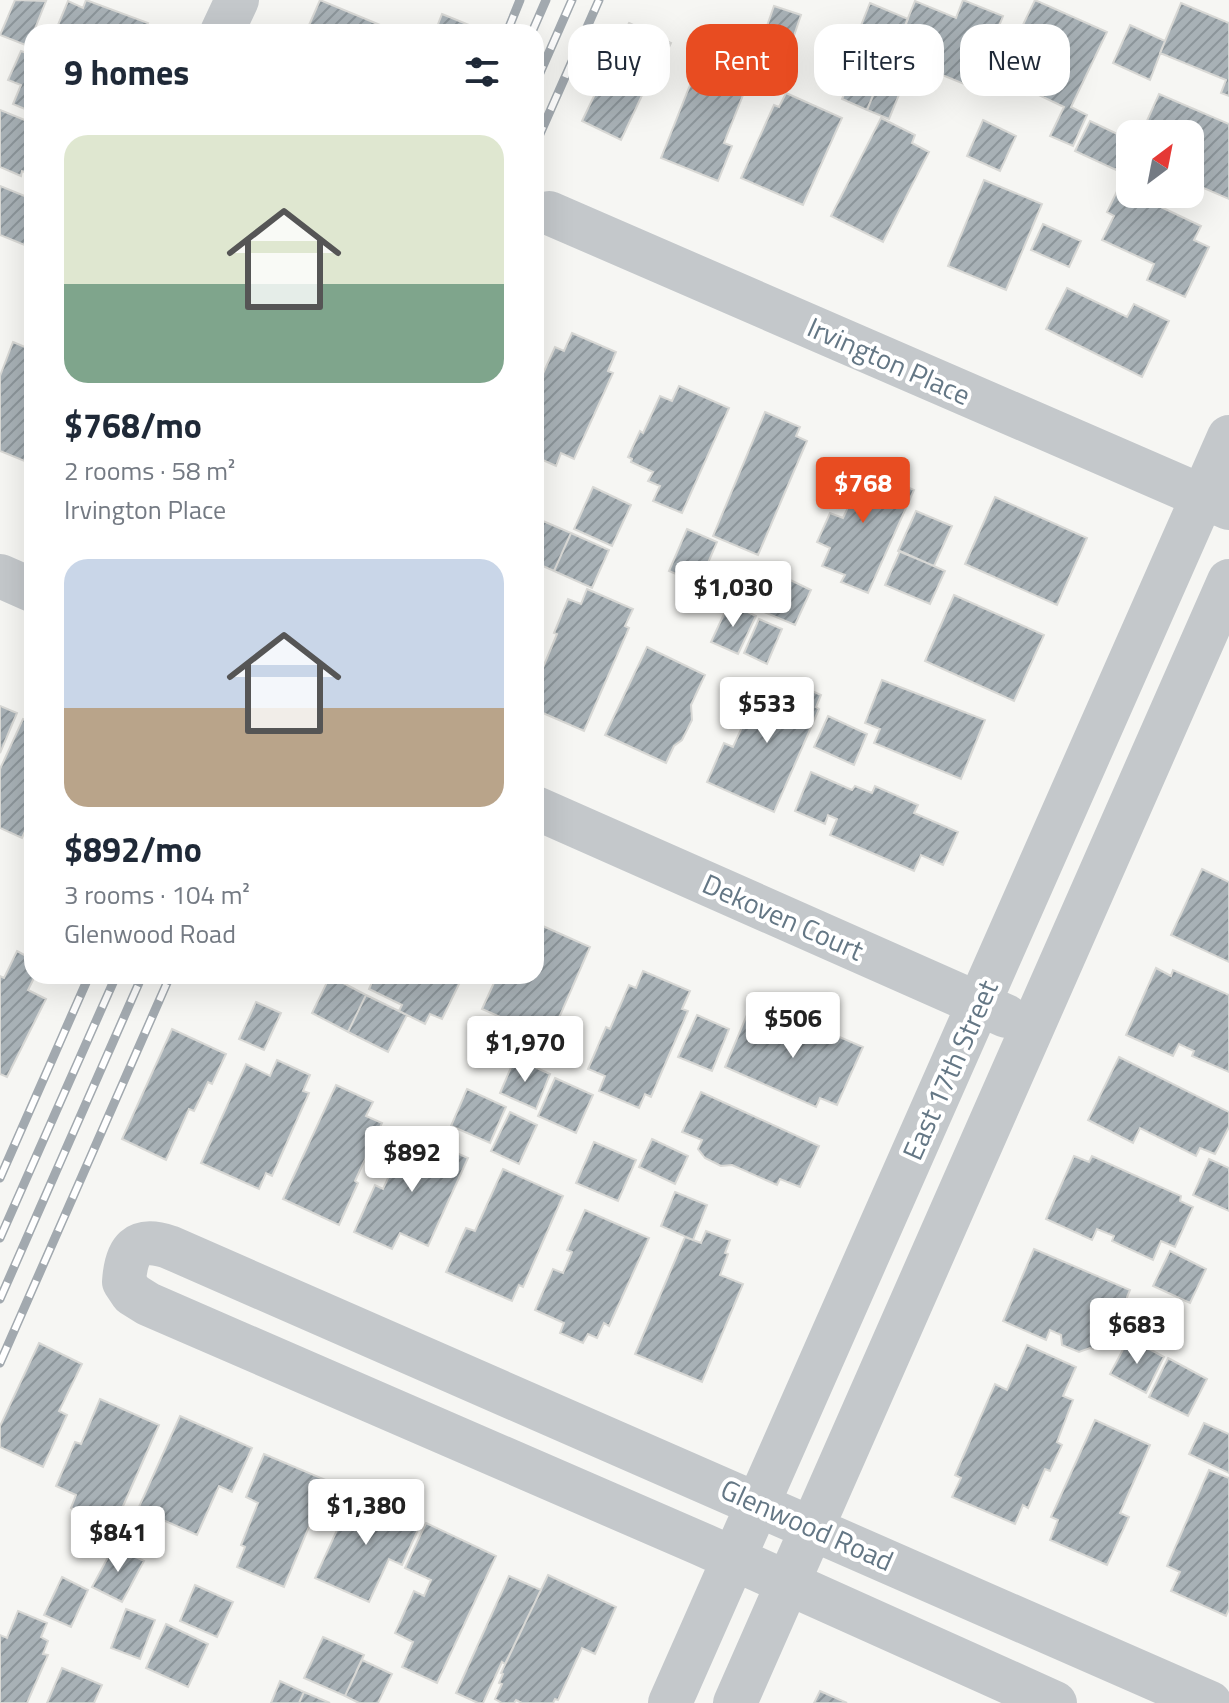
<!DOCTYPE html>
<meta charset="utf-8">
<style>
:root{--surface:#fff;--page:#f2f2f3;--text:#1f2937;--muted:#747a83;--accent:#e84c21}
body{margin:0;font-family:"Titillium Web",sans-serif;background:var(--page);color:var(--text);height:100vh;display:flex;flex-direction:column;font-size:30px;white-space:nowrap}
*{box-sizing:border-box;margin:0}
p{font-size:26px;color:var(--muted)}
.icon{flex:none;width:44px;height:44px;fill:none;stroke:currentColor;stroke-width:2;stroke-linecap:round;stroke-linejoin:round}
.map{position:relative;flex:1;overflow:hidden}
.sheet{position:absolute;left:24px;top:24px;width:520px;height:960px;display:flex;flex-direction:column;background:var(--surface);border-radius:24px;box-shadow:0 8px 32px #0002}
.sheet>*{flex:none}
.top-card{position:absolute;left:568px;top:24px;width:540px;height:72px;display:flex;gap:16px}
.needle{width:52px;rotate:32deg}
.tools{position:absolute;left:1116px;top:120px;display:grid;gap:16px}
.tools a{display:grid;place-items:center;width:88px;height:88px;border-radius:16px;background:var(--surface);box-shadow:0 8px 32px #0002;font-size:40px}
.price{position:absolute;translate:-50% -68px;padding:0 18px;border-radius:8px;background:#fff;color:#222;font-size:26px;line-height:52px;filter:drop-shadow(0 2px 4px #0008)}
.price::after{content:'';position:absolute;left:50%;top:48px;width:24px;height:18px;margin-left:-12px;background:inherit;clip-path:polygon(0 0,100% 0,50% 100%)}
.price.current{background:var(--accent);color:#fff}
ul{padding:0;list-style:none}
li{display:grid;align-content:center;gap:16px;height:424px;padding:0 40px}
li span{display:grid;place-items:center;height:248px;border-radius:24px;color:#555}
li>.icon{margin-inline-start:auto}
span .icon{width:144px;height:144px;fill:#fffc;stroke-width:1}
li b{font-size:34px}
h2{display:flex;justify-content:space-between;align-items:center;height:96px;padding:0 40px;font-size:34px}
.tag{padding:0 28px;border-radius:24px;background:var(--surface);box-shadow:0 8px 32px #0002;font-size:28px;line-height:72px}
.tag.current{background:var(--accent);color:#fff}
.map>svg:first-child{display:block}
</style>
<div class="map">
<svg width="1229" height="1703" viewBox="0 0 1229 1703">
<defs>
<pattern id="building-hatch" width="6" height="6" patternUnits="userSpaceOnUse" patternTransform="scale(2)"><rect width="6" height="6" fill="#a8b1b6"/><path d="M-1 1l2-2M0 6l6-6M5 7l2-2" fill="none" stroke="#8c959a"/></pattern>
</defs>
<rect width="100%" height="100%" fill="#f6f6f3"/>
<path fill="url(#building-hatch)" stroke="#d8d8d5" stroke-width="2" d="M15 0 46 1 28 46 0 35Z
M86 0 148 23 144 32H55L68 1 83 8Z
M320 0 397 32H306Z
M963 0 1003 16 974 88 893 55 915 1 956 18Z
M1035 0 1107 32 1071 107 1087 115 1073 146 1050 136 1064 107 1022 87 1043 44 1019 33Z
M870 3 908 19 892 58 854 43Z
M1181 3 1229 23V96L1221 93 1226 80 1160 53Z
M774 6 801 15 788 53 761 43Z
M442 14 479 29 478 32H435Z
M629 23 671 43 648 91 645 89 621 140 582 121Z
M1130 25 1165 41 1150 80 1113 63Z
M21 51 32 55V112L13 104 21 85 8 80Z
M698 65 747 85 724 143 732 146 718 181 661 158Z
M856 65 881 76 867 110 842 99Z
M881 76 903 85 889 119 867 110Z
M786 93 842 118 803 205 741 178 774 105 779 107Z
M1159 94 1229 124V199L1192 183 1195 175 1190 173V134H1141Z
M0 110 32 123V175L22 171 21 176 0 167Z
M881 118 915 135 912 143 929 152 883 242 831 216Z
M983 120 1016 136 1000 171 967 156Z
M1090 121 1130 140 1116 170 1075 151Z
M984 180 1042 204 1006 290 948 266Z
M0 186 32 199V248L0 235Z
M1119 187 1201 226 1194 240 1209 247 1185 297 1147 280 1154 264 1102 240 1114 216 1107 212Z
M1043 224 1081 241 1069 267 1031 250Z
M1067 288 1127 317 1134 304 1169 321 1142 377 1046 329Z
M572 333 616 352 608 371 613 373 574 459 561 453 556 466 536 457V389L555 347 564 351Z
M13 342 32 350V450L27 462 0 451V376Z
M679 386 729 408 682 513 653 501 660 486 648 481 653 472 631 462 632 459 628 457 640 431 643 433 660 396 672 401Z
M765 412 800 427 796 436 807 441 758 555 713 536Z
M849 461 914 490 868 593 841 582 845 575 822 566 830 548 817 542 830 513 843 518 850 503 834 496Z
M593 487 631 505 612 546 574 529Z
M995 497 1087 538 1057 605 965 564Z
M916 511 952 526 934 566 898 551Z
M536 518 571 533 554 571 536 563Z
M687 529 717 542 699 584 669 571Z
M571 533 609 550 592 588 554 571Z
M900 551 945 571 930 604 885 585Z
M780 575 811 590 795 625 764 612Z
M587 589 633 609 625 626 629 628 584 731 536 710V684L557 634 554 633 568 599 581 604Z
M954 595 1044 635 1014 701 925 661Z
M729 603 756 616 738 654 711 642Z
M759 619 782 629 767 664 744 653Z
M647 647 705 675 691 705 692 720 682 740 674 746 666 763 605 735Z
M785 679 821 695 816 707 819 709 774 812 707 782 724 743 733 747 762 683 779 691Z
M882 680 985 720 961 779 874 743 880 729 865 723Z
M0 706 17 713 0 753Z
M828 716 867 734 854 765 814 747Z
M23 719 32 723V829L27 827 22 838 0 828V769Z
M811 772 852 790 855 786 872 793 875 786 918 805 914 813 958 832 943 865 921 855 914 871 830 835 837 819 828 815 825 824 795 811Z
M1202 869 1229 882V962L1171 935Z
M536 923 590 947 555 1027 544 1022 539 1034 482 1009 497 976H536Z
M17 951 32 959V976H35L28 990 46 999 7 1077 0 1074V976L4 978Z
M1156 968 1171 976 1173 970 1229 995V1072L1192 1056 1194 1051 1179 1044 1173 1056 1126 1035Z
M643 971 690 991 682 1009 688 1011 651 1097 645 1094 639 1108 599 1091 605 1076 588 1069 606 1027 610 1029 629 985 636 988Z
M330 976 366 995 348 1032 312 1013Z
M375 976H463L442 1019 430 1014 425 1024 399 1011 402 1005 369 989Z
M366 995 407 1015 388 1052 348 1032Z
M256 1002 281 1013 264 1050 239 1039Z
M749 1010 823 1043 828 1032 863 1047 837 1105 820 1098 816 1107 725 1067Z
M697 1015 729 1029 712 1071 678 1057Z
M172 1029 226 1054 212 1084 208 1082 194 1111 189 1109 166 1160 122 1139Z
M1119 1057 1229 1112V1127L1215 1154 1200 1148 1196 1156 1140 1128 1133 1143 1088 1120Z
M515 1058 550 1074 536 1109 500 1093Z
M277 1060 310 1075 303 1091 309 1093 272 1176 266 1173 259 1189 201 1163 246 1064 270 1076Z
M555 1078 593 1095 576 1133 538 1116Z
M336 1085 373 1102 366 1116 382 1123 355 1181 358 1183 339 1225 283 1199Z
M467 1089 506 1107 490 1143 451 1126Z
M701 1092 819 1146 800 1187 780 1179 777 1185 732 1165 721 1166 705 1158 698 1149 702 1140 682 1132Z
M510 1112 537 1125 519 1164 491 1151Z
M409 1132 468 1158 428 1246 400 1233 392 1249 354 1232 375 1185 383 1189Z
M652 1139 688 1156 675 1184 639 1167Z
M594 1142 636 1160 618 1201 576 1183Z
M1074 1156 1089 1162 1092 1156 1181 1196 1180 1201 1193 1207 1175 1247 1161 1241 1153 1260 1112 1241 1114 1236 1097 1229 1092 1240 1046 1219Z
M1209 1159 1229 1168V1211L1193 1195Z
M503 1169 563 1196 523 1287 519 1285 512 1301 446 1272 466 1228 475 1231Z
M675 1192 707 1205 693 1240 661 1226Z
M585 1210 649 1238 609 1326 604 1323 597 1338 588 1334 583 1343 560 1333 564 1323 535 1310 553 1269 563 1273 572 1252 567 1250Z
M706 1231 730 1240 725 1253 728 1254 720 1275 743 1284 702 1382 635 1354 685 1237 701 1243Z
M1034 1249 1130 1290 1115 1326 1104 1322 1093 1349 1090 1348 1079 1352 1062 1345 1061 1335 1050 1330 1046 1340 1003 1321Z
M1170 1251 1206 1269 1190 1303 1153 1286Z
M1129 1338 1164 1357 1146 1393 1110 1374Z
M39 1343 82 1364 59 1411 67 1415 43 1467 0 1447V1426Z
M1027 1345 1076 1367 1063 1396 1073 1400 1057 1442 1062 1445 1050 1471 1045 1469 1028 1508 1023 1505 1015 1524 952 1497 961 1478 955 1475 995 1384 1007 1390Z
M1168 1358 1207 1379 1188 1416 1149 1397Z
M100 1399 159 1425 120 1513 111 1510 105 1524 71 1508 76 1495 56 1486 75 1442 81 1444Z
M180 1416 252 1448 232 1492 219 1486 197 1535 138 1509Z
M1095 1420 1150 1445 1120 1513 1129 1517 1107 1565 1050 1540 1058 1520 1051 1517Z
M1204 1423 1229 1434V1473L1189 1454Z
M264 1454 328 1481 284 1587 237 1567 245 1547 241 1545 258 1503 246 1497Z
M1209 1470 1229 1478V1609L1226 1616 1171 1591 1180 1572 1167 1566Z
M354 1493 421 1523 402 1565 389 1559 369 1602 315 1578Z
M426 1523 496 1556 437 1683 402 1667 413 1642 395 1633 414 1591 424 1596 431 1580 405 1568Z
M114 1546 144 1561 122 1602 92 1587Z
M548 1575 616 1607 595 1654 582 1648 558 1700 555 1699 553 1703H522L516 1700 514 1703H502L495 1699 502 1684 499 1683 503 1674 501 1673Z
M509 1576 541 1590 505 1664 502 1662 483 1703H478L456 1693Z
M62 1577 88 1590 71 1627 44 1615Z
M195 1585 233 1602 217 1637 180 1621Z
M126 1609 155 1620 140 1659 111 1648Z
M18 1611 47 1623 41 1637 48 1641 43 1654 48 1655 27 1703H0V1635L7 1638Z
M166 1624 208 1644 188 1687 146 1668Z
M323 1637 364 1655 345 1696 304 1678Z
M362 1660 392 1674 378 1703H359L345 1696Z
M62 1668 102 1685 94 1703H47Z
M280 1681 304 1692 299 1703H271Z
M820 1691 847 1703H814Z
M304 1692 330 1703H299Z"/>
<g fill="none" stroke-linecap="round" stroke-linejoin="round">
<path stroke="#c4c8cb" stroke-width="44" d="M222 32 237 0
M549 213 1229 508
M0 576 32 590
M536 808 1006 1016
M670 1703 1229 437
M735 1703 1229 581
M1055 1703 701 1544 148 1304 132 1294 124 1282C126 1250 136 1236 169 1247L1210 1703"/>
<g stroke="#a2a9af" stroke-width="9">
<path id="rail" d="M507 32 520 0
M532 32 546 0
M536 82 572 0
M536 143 599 0
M0 1178 89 976
M0 1238 116 976
M0 1299 142 976
M0 1363 170 976"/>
</g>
<use href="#rail" stroke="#fff" stroke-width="6" stroke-dasharray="18" stroke-linecap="butt"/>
</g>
<g text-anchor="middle" stroke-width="8" stroke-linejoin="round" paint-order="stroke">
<g font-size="28" fill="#647785" stroke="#fff">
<text transform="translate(889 361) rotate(24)" y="10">Irvington Place</text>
<text transform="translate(783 917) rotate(24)" y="10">Dekoven Court</text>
<text transform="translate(950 1070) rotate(-66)" y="10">East 17th Street</text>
<text transform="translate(807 1525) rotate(24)" y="10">Glenwood Road</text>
</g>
</g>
</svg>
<div class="tools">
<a><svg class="needle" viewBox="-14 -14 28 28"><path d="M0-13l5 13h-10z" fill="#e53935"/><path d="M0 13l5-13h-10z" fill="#747a83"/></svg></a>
</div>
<b class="price current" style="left:863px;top:525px">$768</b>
<b class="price" style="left:733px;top:629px">$1,030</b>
<b class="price" style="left:767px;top:745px">$533</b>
<b class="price" style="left:793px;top:1060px">$506</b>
<b class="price" style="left:525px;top:1084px">$1,970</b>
<b class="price" style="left:412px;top:1194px">$892</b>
<b class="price" style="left:1137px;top:1366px">$683</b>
<b class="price" style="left:366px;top:1547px">$1,380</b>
<b class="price" style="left:118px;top:1574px">$841</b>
<div class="top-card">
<a class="tag">Buy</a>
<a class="tag current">Rent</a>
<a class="tag">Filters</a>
<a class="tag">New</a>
</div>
<section class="sheet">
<h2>9 homes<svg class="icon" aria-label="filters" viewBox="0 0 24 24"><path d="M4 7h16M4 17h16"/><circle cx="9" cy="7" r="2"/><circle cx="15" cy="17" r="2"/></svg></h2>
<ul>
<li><span style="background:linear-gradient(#dfe7d0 60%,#7fa58c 0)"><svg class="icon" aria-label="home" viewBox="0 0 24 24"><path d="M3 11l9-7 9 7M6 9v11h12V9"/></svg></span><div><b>$768/mo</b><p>2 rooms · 58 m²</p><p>Irvington Place</p></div></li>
<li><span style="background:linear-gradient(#c9d6e8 60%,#b9a48a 0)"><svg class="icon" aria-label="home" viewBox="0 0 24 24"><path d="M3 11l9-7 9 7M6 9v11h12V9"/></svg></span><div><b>$892/mo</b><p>3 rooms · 104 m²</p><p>Glenwood Road</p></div></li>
</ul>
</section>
</div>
